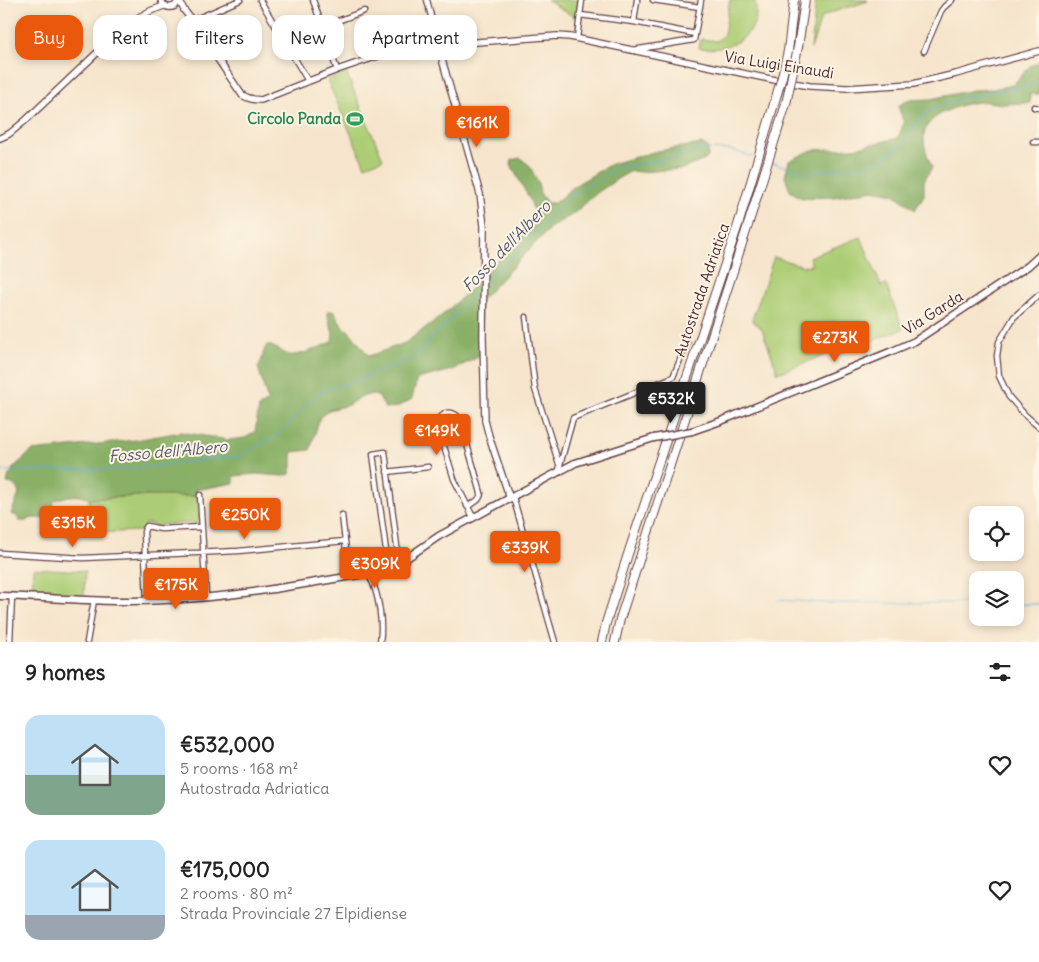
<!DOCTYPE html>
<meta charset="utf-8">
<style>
:root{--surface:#fff;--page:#f6f6f6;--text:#222;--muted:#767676;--accent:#ea580c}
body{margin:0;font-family:Delius,sans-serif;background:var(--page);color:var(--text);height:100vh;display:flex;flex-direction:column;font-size:19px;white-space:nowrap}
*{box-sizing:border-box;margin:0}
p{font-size:16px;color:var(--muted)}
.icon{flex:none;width:28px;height:28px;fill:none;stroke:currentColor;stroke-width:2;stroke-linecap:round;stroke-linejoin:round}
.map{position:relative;height:642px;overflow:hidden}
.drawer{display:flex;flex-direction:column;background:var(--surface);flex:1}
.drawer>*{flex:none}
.hud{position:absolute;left:15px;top:15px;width:500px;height:45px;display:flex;gap:10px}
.controls{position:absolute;left:969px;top:506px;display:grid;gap:10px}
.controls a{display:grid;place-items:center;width:55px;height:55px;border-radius:10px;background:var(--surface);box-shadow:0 2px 8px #0003;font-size:25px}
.price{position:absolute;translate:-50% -42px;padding:0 11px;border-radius:5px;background:var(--accent);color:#fff;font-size:16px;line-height:32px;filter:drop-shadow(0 1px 2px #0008)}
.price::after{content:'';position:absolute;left:50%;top:30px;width:15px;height:11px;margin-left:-8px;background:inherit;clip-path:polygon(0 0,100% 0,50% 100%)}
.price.active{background:#222;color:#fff}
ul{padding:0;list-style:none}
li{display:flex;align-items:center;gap:15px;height:125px;padding:0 25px}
li span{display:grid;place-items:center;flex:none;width:140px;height:100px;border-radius:15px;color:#555}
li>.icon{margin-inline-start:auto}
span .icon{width:60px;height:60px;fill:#fffc;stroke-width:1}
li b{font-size:21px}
h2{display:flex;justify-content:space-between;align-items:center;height:60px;padding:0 25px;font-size:21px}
.chip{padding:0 18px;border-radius:15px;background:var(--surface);box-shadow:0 2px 8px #0003;font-size:18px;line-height:45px}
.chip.active{background:var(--accent);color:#fff}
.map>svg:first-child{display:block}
</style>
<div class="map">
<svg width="1039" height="642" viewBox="0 0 1039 642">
<rect width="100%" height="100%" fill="#fcf5e5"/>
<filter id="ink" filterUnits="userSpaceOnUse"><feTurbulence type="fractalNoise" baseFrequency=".02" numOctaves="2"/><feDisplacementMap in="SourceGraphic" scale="10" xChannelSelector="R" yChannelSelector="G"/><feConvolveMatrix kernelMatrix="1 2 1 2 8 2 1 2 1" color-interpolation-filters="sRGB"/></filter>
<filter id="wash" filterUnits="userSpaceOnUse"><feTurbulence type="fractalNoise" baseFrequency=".0096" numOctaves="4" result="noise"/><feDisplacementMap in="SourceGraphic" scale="20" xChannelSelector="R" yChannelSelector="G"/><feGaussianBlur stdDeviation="1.12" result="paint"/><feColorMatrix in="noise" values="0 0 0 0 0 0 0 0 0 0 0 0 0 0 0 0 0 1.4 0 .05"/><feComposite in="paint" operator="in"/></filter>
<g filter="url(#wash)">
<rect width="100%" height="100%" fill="#f6e5cc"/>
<path fill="#accd75" stroke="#7b7650" d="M547 0H579L576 18Z
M730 0H754C757 6 756 10 756 16 753 41 721 52 699 48L701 39 717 41 724 34Z
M816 0H867L868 1 830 13 821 18 811 49Z
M346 72 383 159 365 166 327 80Z
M861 237 881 286 886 284 903 329 837 354 836 351 778 373 762 329 752 320 774 257 803 266 812 265 809 257Z
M139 496H199C199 506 201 517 197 526L194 523 159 525 161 528 151 524H145L142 531 89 533V499Z
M33 568 85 571 84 597 32 594Z"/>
<path fill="#89b066" stroke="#6a6848" d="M1039 62V94H1030V103C1021 103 1011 104 1002 104 995 103 986 101 979 102 968 103 958 106 949 110 917 123 921 141 932 167L924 181V195L915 210 894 194 873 190 835 197 802 198 790 191 785 177 789 161 812 150 854 148 898 138 904 123 898 106 908 100 931 99 973 90 993 89 1013 85 1030 66Z
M701 144 708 147V157L705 160 682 169 640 172 631 171 619 178 598 192 573 214 551 227 480 301V356L453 370 417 379 412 399 397 407 385 408 379 397 372 394 360 397 348 405 329 410 320 417 310 450 292 452V467L290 474 283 476 256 474 234 476V483L196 490V496H139L89 499C77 493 65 496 54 501L50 518H32L26 521H19L17 516 11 514 19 494C17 488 15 483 7 483L9 475 12 472 13 468 32 451 136 440 181 432 228 440 245 438 255 432 259 407 268 401 258 367C264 359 261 354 267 345 275 346 281 352 289 355 298 357 323 346 332 342L333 334 328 316V311H332L335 313 342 326 349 331 369 356 405 343 445 313 472 288 518 238 537 220 530 200 511 165 512 160 520 158 529 165 538 182 540 193 547 203H555L574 186 611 164 657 151Z"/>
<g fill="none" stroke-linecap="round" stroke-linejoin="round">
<path stroke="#65a8da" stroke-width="1" d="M770 162 807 173 863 166 881 160 903 143 919 121 928 112 948 102 984 94 1014 89 1039 82
M486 283 571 196 617 168 659 161 703 149 730 150 754 157
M0 471 129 469 240 456 278 435 318 393 362 378 413 358 481 288
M778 600 825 603H978
M1015 604H1039"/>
</g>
</g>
<g filter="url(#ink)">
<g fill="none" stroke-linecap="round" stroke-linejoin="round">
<g stroke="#643d43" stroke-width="7">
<path id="minor" d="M260 0 308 81
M313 0 337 70
M427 0 438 45
M653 0 700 7
M580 15 634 22 695 34
M196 19 240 0
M634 22 637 0
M322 27 364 11
M577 38 582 0
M633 50 694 40 701 0
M924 51 941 11 944 7 952 0
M1034 107 1039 108
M1033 142H1039
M1039 295 1014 317 999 342 997 356 999 376 1009 397 1026 416 1039 427
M526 317 535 389 559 464
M559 471 560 465 573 418 673 377 687 343
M387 472 428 467
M200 495 206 597
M513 497 555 642
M467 506C474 503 480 501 481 493L460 420C457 414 453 412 446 413L439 418 438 427 454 479 473 517
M342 515 349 576
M0 553 83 558 238 551 345 541
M390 566 387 558 373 454 385 452 398 554 401 562
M370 577C379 594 383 623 380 642
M147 601 144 532 145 529 147 526 161 529 201 527
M10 642 12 596
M87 642 94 600"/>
</g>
<g stroke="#643d43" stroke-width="8">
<path id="tertiary" d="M161 0C163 6 168 9 175 6L179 0
M179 0 184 10 190 18 242 95C249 99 254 100 261 100L337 70 384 54 438 45 557 36 570 37 770 79 810 86 847 88 913 84 956 74 1039 51
M438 45 480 194 484 226 483 338 485 421 489 436 510 499
M0 138 9 134 26 120 117 34C131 21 146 11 164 6"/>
</g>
<g stroke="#643d43" stroke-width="9">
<path id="secondary" d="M692 431 721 421 890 352 915 341 1028 266 1039 256
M376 571 401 562 439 536 575 463 654 438
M370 572V577L374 579 376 578 379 571
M0 596C55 598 109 603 164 600 231 598 298 585 364 574L372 571H376L377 574"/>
</g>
<g stroke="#643d43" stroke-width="10">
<path id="motorway" d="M602 642 606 623 629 551 739 222
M615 642 620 619 748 225"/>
</g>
<use href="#minor" stroke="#fff" stroke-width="4.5"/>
<use href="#tertiary" stroke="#fff" stroke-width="5.5"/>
<use href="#secondary" stroke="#fff" stroke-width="6"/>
<use href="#motorway" stroke="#fff" stroke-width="8"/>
<g stroke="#643d43" stroke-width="9" stroke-linecap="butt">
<path id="secondary-bridge" d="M654 438 692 431"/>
</g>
<g stroke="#643d43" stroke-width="10" stroke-linecap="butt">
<path id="motorway-bridge" d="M739 222 782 77 788 51 794 0
M748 225 786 104 798 47 805 0"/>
</g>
<use href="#secondary-bridge" stroke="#fff" stroke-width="6"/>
<use href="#motorway-bridge" stroke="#fff" stroke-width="8"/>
</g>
</g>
<defs>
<g id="stadium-bare" transform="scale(1.35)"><path d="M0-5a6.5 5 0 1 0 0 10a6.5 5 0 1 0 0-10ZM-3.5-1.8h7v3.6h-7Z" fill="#2e9e5b" stroke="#fcf5e5" stroke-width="2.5" paint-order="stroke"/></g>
</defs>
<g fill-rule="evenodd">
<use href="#stadium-bare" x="355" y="119"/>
</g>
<g text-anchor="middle" stroke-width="4" stroke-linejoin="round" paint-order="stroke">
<g font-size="15" fill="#4a1f2b" stroke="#fcf5e5">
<text transform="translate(779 65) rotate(9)" y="5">Via Luigi Einaudi</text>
<text transform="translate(702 290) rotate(-71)" y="5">Autostrada Adriatica</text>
<text transform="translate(933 313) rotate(-32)" y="5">Via Garda</text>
</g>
<g font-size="15" font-weight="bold" fill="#27864d" stroke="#fcf5e5" text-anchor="end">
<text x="341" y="124">Circolo Panda</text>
</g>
<g font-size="16" font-style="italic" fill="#555671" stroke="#fcf5e5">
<text transform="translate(506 246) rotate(-46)" y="6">Fosso dell'Albero</text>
<text transform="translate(168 451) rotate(-5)" y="6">Fosso dell'Albero</text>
</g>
</g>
</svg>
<div class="controls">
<a><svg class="icon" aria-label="locate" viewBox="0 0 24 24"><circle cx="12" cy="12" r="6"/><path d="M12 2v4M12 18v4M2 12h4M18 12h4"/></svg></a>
<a><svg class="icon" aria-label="layers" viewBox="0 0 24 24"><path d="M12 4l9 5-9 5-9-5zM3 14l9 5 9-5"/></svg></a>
</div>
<b class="price" style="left:477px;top:148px">€161K</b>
<b class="price" style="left:835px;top:363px">€273K</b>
<b class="price active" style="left:671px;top:424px">€532K</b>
<b class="price" style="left:437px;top:456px">€149K</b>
<b class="price" style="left:245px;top:540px">€250K</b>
<b class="price" style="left:73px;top:548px">€315K</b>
<b class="price" style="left:525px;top:573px">€339K</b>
<b class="price" style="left:375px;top:589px">€309K</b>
<b class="price" style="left:176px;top:610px">€175K</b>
<div class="hud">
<a class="chip active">Buy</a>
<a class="chip">Rent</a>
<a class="chip">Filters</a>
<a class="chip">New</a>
<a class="chip">Apartment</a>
</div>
</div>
<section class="drawer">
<h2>9 homes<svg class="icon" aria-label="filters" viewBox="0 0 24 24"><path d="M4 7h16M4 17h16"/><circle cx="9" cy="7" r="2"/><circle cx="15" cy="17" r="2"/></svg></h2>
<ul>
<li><span style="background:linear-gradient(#bfe0f5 60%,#7fa58c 0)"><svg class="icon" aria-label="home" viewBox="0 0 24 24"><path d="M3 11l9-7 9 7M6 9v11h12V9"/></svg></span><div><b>€532,000</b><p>5 rooms · 168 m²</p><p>Autostrada Adriatica</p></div><svg class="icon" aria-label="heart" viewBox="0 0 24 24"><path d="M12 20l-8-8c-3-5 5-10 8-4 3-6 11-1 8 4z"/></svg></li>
<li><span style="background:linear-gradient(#bfe0f5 75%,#9aa5b1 0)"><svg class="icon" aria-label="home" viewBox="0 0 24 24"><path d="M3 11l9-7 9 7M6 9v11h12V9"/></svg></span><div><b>€175,000</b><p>2 rooms · 80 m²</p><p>Strada Provinciale 27 Elpidiense</p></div><svg class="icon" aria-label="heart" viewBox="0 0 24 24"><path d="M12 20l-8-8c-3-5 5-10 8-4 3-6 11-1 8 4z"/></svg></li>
</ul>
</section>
